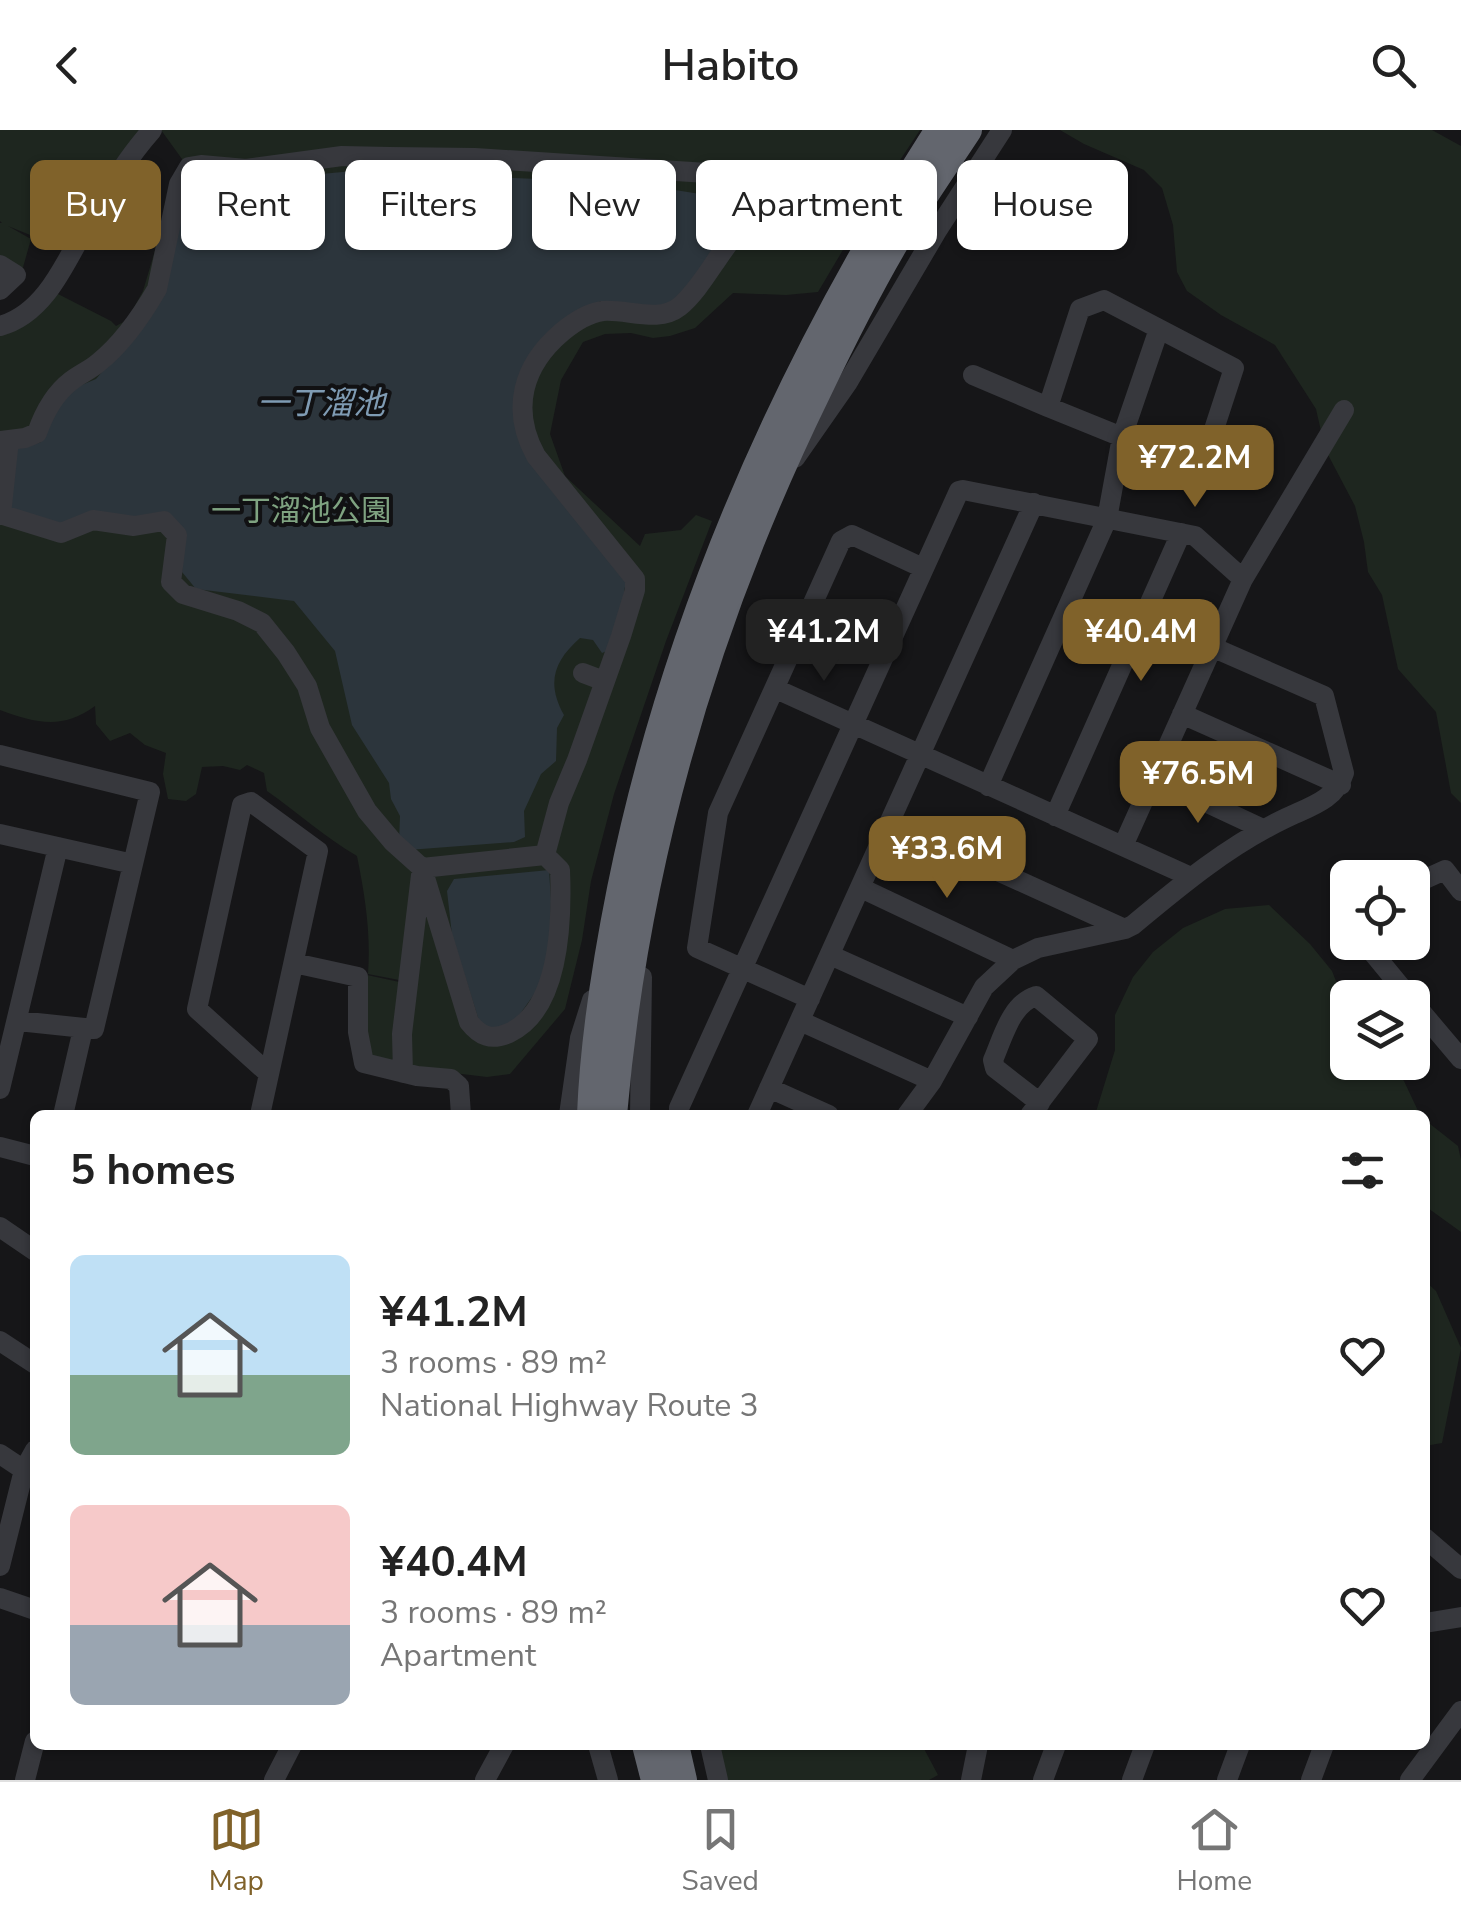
<!DOCTYPE html>
<meta charset="utf-8">
<style>
:root{--surface:#fff;--page:#f6f6f6;--text:#222;--muted:#767676;--line:#e0e0e0;--accent:#80622a}
body{margin:0;font-family:"Nunito Sans","Noto Sans JP",sans-serif;background:var(--page);color:var(--text);height:100vh;display:flex;flex-direction:column;font-size:38px;white-space:nowrap}
*{box-sizing:border-box;margin:0}
p{font-size:32px;color:var(--muted)}
.icon{flex:none;width:55px;height:55px;fill:none;stroke:currentColor;stroke-width:2;stroke-linecap:round;stroke-linejoin:round}
.map{position:relative;flex:1;overflow:hidden}
.details{position:absolute;left:30px;top:980px;width:1400px;height:640px;display:flex;flex-direction:column;background:var(--surface);border-radius:15px;box-shadow:0 2px 8px #0004}
.details>*{flex:none}
.guide{position:absolute;left:30px;top:30px;width:1402px;height:90px;display:flex;gap:20px}
.fabs{position:absolute;left:1330px;top:730px;display:grid;gap:20px}
.fabs a{display:grid;place-items:center;width:100px;height:100px;border-radius:15px;background:var(--surface);box-shadow:0 2px 8px #0004;font-size:50px}
.price{position:absolute;translate:-50% -85px;padding:0 22px;border-radius:20px;background:var(--accent);color:#fff;font-size:32px;line-height:65px;filter:drop-shadow(0 2px 5px #0008)}
.price::after{content:'';position:absolute;left:50%;top:60px;width:30px;height:22px;margin-left:-15px;background:inherit;clip-path:polygon(0 0,100% 0,50% 100%)}
.price.active{background:#222;color:#fff}
ul{padding:0;list-style:none}
li{display:flex;align-items:center;gap:30px;height:250px;padding:0 40px}
li span{display:grid;place-items:center;flex:none;width:280px;height:200px;border-radius:15px;color:#555}
li>.icon{margin-inline-start:auto}
span .icon{width:120px;height:120px;fill:#fffc;stroke-width:1}
li b{font-size:42px}
h2{display:flex;justify-content:space-between;align-items:center;height:120px;padding:0 40px;font-size:42px}
.pill{padding:0 35px;border-radius:15px;background:var(--surface);box-shadow:0 2px 8px #0004;font-size:35px;line-height:90px}
.pill.active{background:var(--accent);color:#fff}
header{display:flex;justify-content:space-between;align-items:center;height:130px;padding:0 40px;background:var(--surface);font-size:45px;font-weight:600}
.dock{display:flex;justify-content:space-around;align-items:center;height:140px;border-top:2px solid var(--line);background:var(--surface);font-size:28px;color:var(--muted)}
.dock a{display:grid;justify-items:center;gap:5px}
.dock .active{color:var(--accent)}
.map>svg:first-child{display:block}
</style>
<header><svg class="icon" aria-label="back" viewBox="0 0 24 24"><path d="M15 5l-7 7 7 7"/></svg>Habito<svg class="icon" aria-label="search" viewBox="0 0 24 24"><circle cx="10" cy="10" r="6"/><path d="M15 15l6 6"/></svg></header>
<div class="map">
<svg width="1461" height="1650" viewBox="0 0 1461 1650">
<rect width="100%" height="100%" fill="#161618"/>
<path fill="#1e261f" d="M0 0H141L101 48 82 77 72 112 40 109 8 96 31 109 22 141 0 127V93H2L0 91Z
M161 0H920L863 86 818 162 786 165 733 163 695 198 670 206 653 208 631 203 605 204 583 212 561 250 550 304 565 346 640 416 645 404 681 400 696 385 712 391 666 511 614 664 591 751 582 810 565 879 510 944 487 947 412 938 399 850 368 844C371 803 365 766 357 726 325 707 298 683 267 661L264 643 247 635 240 640 223 636 202 637 196 664 186 671 168 669 163 644 166 623 145 615 130 603 110 611 96 594 95 576C63 600 35 593 0 580V203L35 186 58 164 111 191 116 196 127 190 143 161 182 29Z
M1060 0H1432L1461 16V673L1451 663 1436 582 1398 539 1382 465 1368 442 1364 412 1355 376 1325 319 1316 279 1275 215 1221 185 1187 161 1177 142 1173 95 1162 58 1144 40 1084 14Z
M1269 775 1310 814 1332 841 1347 879 1348 932 1388 933 1404 951 1420 985H1095L1115 920V885L1133 847 1153 822 1183 798 1225 779Z
M367 845 404 853 398 938 366 931Z
M1425 990 1458 1016 1461 1030V1102L1425 1076Z
M1425 1151 1436 1161 1461 1218 1442 1313 1425 1316Z
M717 1615H922L938 1645 929 1650H725Z"/>
<path fill="#2c353c" d="M353 41 631 53 719 67 741 85 677 171 663 178 635 177 601 171 573 183 549 201 515 298 626 450 623 470 609 520 602 523 593 510 580 508C554 531 546 553 564 585L557 598 556 631 541 644 524 681 525 707 514 712 408 720 399 712 400 686 391 669 389 653 352 595 335 521 294 471 196 459 182 442 185 409 165 386 59 399 0 378V315L40 313 57 274 77 257 96 249 148 188 186 61 190 70 202 65 197 50 212 49 242 56 300 46Z
M549 740 551 771 549 829 542 853 513 894 493 900 480 894 452 805 447 761 454 749Z"/>
<g fill="none" stroke-linecap="round" stroke-linejoin="round">
<path stroke="#37383d" stroke-width="20" d="M0 135 16 145 0 160
M0 196C49 183 69 123 93 84 111 55 129 26 152 0
M973 245 1048 277
M0 311 25 308 37 303C44 283 54 264 71 251 80 244 90 240 98 233 122 214 142 185 157 159L179 54 189 37 201 35 246 39 342 26 390 27 475 28 738 45 751 49 759 62 758 71C746 91 731 109 718 128 707 144 694 165 679 177 659 193 627 179 603 181 588 183 574 192 562 202 523 235 510 279 536 326L635 449V460L621 506 577 630 559 673 545 725
M795 328 848 252 938 99 1002 0
M0 384 61 403 93 390 134 396 164 391 177 405 171 452 183 464 238 481 262 493 286 523 307 556 320 598 367 681 393 712 422 738 469 892C480 906 491 911 509 903 561 879 562 789 560 740L545 725 422 738
M1 385 9 310
M583 543 604 551
M776 559 1191 747
M1182 584 1341 655
M0 625 150 662 94 899 18 891
M1154 648 1263 699
M988 656 1107 389 1122 307 1202 336 1234 238 1104 170 1080 179 1048 277 1122 307 1159 199
M1055 686 1181 403
M890 692 1125 799
M0 704 133 734
M1123 716 1243 449 1344 280
M1412 755 1445 740 1461 761
M861 758 1013 830
M1364 812 1410 868
M830 825 968 887
M294 833 358 847V902L364 933 417 946 451 949 459 956 461 985
M810 869 697 818 718 683 841 411 852 405 923 438
M1412 871 1461 929
M800 891 932 951
M403 943 402 904 421 745
M769 958 829 985
M0 959 58 717
M64 981 83 899
M260 985 318 721 251 672 242 675 197 879 268 943
M569 985 580 908 592 870
M640 985 642 847
M679 985V978L959 361 963 360 1195 406 1243 449
M757 985 1034 373
M907 985 932 951 984 857 1013 830 1038 818 1125 799 1133 795C1181 755 1229 715 1286 688 1309 677 1336 670 1344 643L1324 566 1212 517
M1030 985 1088 909 1036 866C1011 874 1003 907 993 930L995 938 1040 973
M0 1017 35 1026
M0 1097 35 1121
M0 1211 35 1234
M0 1324 24 1340
M1425 1408 1461 1439
M0 1436 24 1340 35 1320
M0 1468 35 1480
M1425 1493 1461 1487
M598 1615 608 1650
M710 1615 718 1650
M25 1650 35 1611
M274 1650 292 1615
M485 1650 504 1615
M971 1650 978 1615
M1043 1650 1056 1615
M1132 1650 1145 1615
M1227 1650 1240 1615
M1311 1650 1324 1615
M1410 1650 1461 1581"/>
<path stroke="#63666e" stroke-width="28" d="M591 985C594 909 606 834 621 759 676 487 789 234 939 0
M613 985C635 730 705 491 817 262 841 212 866 162 894 114 917 75 943 38 968 0
M646 1615 655 1650
M675 1615 683 1650"/>
</g>
<g text-anchor="middle" stroke-width="8" stroke-linejoin="round" paint-order="stroke">
<g font-size="30" fill="#7fa381" stroke="#111113">
<text x="301" y="391">一丁溜池公園</text>
</g>
<g font-size="32" font-style="italic" fill="#7f9bb3" stroke="#111113">
<text x="321" y="284">一丁溜池</text>
</g>
</g>
</svg>
<div class="fabs">
<a><svg class="icon" aria-label="locate" viewBox="0 0 24 24"><circle cx="12" cy="12" r="6"/><path d="M12 2v4M12 18v4M2 12h4M18 12h4"/></svg></a>
<a><svg class="icon" aria-label="layers" viewBox="0 0 24 24"><path d="M12 4l9 5-9 5-9-5zM3 14l9 5 9-5"/></svg></a>
</div>
<b class="price" style="left:1195px;top:380px">¥72.2M</b>
<b class="price active" style="left:824px;top:554px">¥41.2M</b>
<b class="price" style="left:1141px;top:554px">¥40.4M</b>
<b class="price" style="left:1198px;top:696px">¥76.5M</b>
<b class="price" style="left:947px;top:771px">¥33.6M</b>
<div class="guide">
<a class="pill active">Buy</a>
<a class="pill">Rent</a>
<a class="pill">Filters</a>
<a class="pill">New</a>
<a class="pill">Apartment</a>
<a class="pill">House</a>
</div>
<section class="details">
<h2>5 homes<svg class="icon" aria-label="filters" viewBox="0 0 24 24"><path d="M4 7h16M4 17h16"/><circle cx="9" cy="7" r="2"/><circle cx="15" cy="17" r="2"/></svg></h2>
<ul>
<li><span style="background:linear-gradient(#bfe0f5 60%,#7fa58c 0)"><svg class="icon" aria-label="home" viewBox="0 0 24 24"><path d="M3 11l9-7 9 7M6 9v11h12V9"/></svg></span><div><b>¥41.2M</b><p>3 rooms · 89 m²</p><p>National Highway Route 3</p></div><svg class="icon" aria-label="heart" viewBox="0 0 24 24"><path d="M12 20l-8-8c-3-5 5-10 8-4 3-6 11-1 8 4z"/></svg></li>
<li><span style="background:linear-gradient(#f6c9c9 60%,#9aa5b1 0)"><svg class="icon" aria-label="home" viewBox="0 0 24 24"><path d="M3 11l9-7 9 7M6 9v11h12V9"/></svg></span><div><b>¥40.4M</b><p>3 rooms · 89 m²</p><p>Apartment</p></div><svg class="icon" aria-label="heart" viewBox="0 0 24 24"><path d="M12 20l-8-8c-3-5 5-10 8-4 3-6 11-1 8 4z"/></svg></li>
</ul>
</section>
</div>
<nav class="dock">
<a class="active"><svg class="icon" aria-label="map" viewBox="0 0 24 24"><path d="M3 6l6-2 6 2 6-2v14l-6 2-6-2-6 2zM9 4v14M15 6v14"/></svg>Map</a>
<a><svg class="icon" aria-label="saved" viewBox="0 0 24 24"><path d="M7 4h10v16l-5-4-5 4z"/></svg>Saved</a>
<a><svg class="icon" aria-label="home" viewBox="0 0 24 24"><path d="M3 11l9-7 9 7M6 9v11h12V9"/></svg>Home</a>
</nav>
